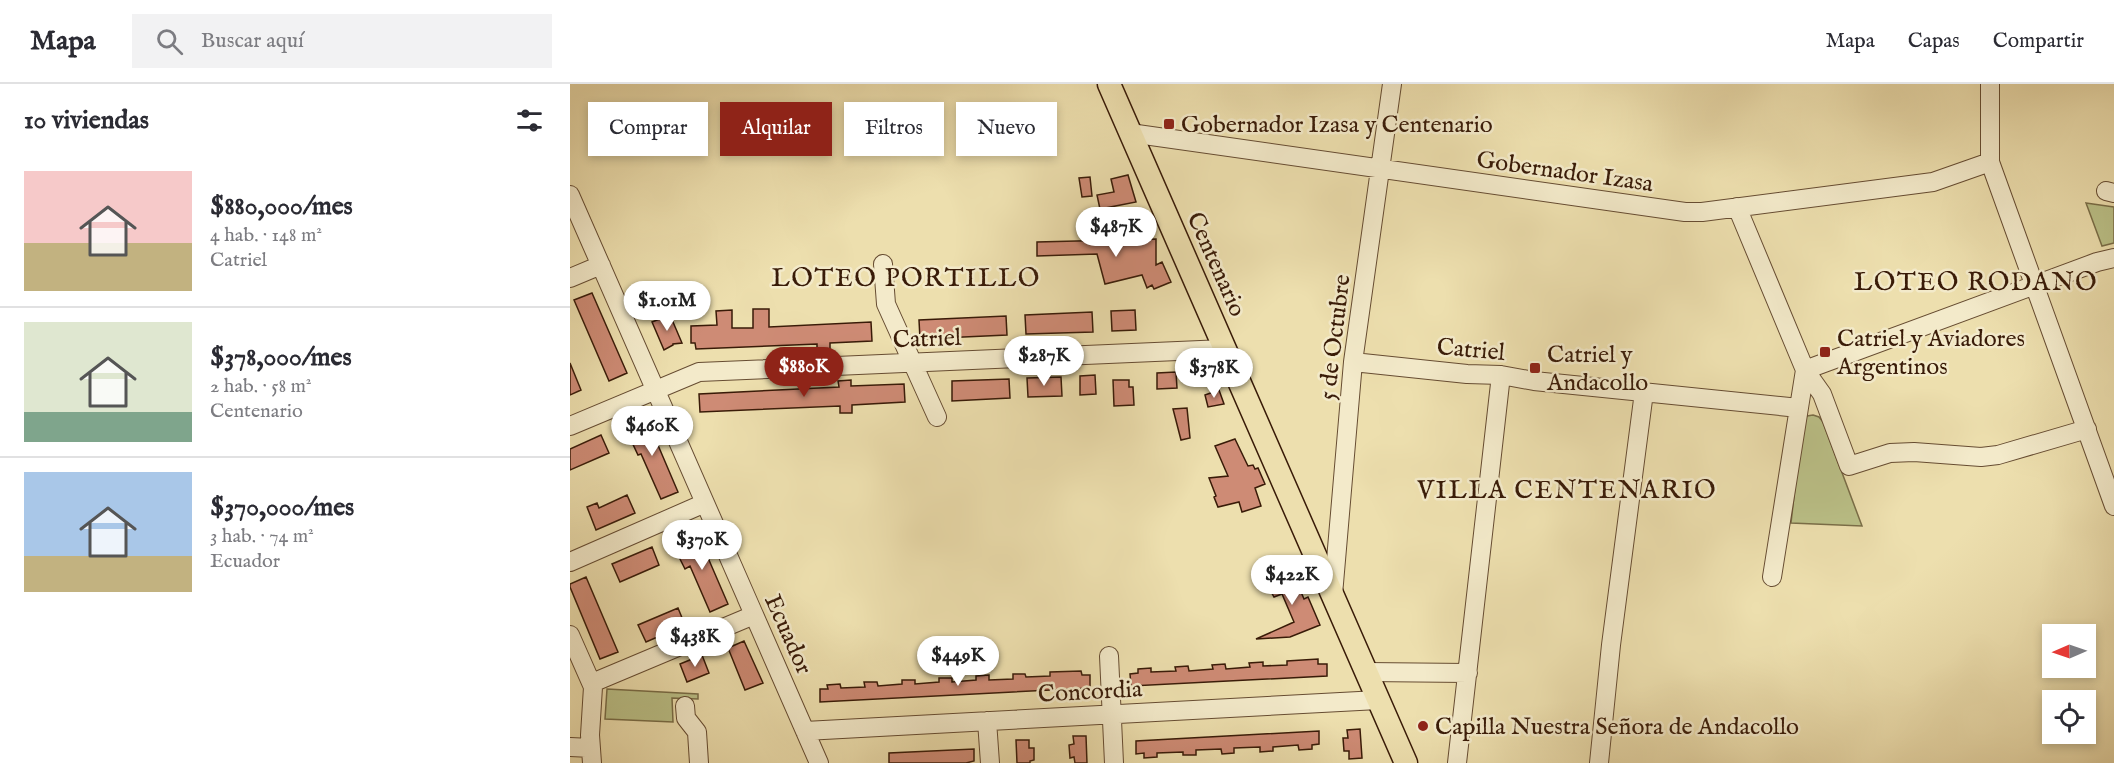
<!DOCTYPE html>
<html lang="es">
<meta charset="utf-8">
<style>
:root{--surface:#fff;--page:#f2f2f3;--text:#2b2b33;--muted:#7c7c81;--line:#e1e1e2;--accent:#8f2418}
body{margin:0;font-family:"IM FELL English",serif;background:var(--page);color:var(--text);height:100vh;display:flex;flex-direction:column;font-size:22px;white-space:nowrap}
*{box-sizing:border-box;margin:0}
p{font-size:20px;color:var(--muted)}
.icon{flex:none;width:33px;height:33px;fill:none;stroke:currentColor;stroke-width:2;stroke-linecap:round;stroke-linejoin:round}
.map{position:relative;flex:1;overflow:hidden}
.side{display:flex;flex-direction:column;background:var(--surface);width:570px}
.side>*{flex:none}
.top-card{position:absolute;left:18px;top:18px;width:570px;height:54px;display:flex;gap:12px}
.needle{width:39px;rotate:268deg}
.controls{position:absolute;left:1472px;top:540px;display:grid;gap:12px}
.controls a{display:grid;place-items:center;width:54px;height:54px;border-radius:0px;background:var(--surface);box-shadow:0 3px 9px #0003;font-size:30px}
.price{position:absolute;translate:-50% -51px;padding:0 14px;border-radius:21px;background:#fff;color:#222;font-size:20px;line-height:39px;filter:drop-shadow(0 2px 3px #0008)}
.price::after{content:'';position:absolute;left:50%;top:36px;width:18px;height:14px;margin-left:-9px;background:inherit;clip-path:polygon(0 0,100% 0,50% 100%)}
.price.active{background:var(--accent);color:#fff}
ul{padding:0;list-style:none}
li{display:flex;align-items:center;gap:18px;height:150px;padding:0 24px}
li+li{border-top:2px solid var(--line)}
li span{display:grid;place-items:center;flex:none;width:168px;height:120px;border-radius:0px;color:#555}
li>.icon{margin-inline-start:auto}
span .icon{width:72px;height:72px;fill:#fffc;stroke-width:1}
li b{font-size:26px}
h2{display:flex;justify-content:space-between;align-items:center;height:72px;padding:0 24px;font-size:26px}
.tag{padding:0 21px;border-radius:0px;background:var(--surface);box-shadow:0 3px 9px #0003;font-size:21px;line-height:54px}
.tag.active{background:var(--accent);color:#fff}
header{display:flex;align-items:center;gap:36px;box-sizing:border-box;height:84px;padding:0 30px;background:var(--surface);border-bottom:2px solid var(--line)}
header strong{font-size:28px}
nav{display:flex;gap:33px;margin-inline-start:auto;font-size:21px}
.search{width:420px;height:54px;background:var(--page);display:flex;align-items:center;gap:15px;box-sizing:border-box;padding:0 21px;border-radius:0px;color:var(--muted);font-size:22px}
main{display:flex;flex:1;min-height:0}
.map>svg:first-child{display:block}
</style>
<header>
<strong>Mapa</strong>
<div class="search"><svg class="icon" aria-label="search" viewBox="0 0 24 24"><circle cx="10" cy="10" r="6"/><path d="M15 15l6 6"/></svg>Buscar aquí</div>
<nav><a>Mapa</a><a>Capas</a><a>Compartir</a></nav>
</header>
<main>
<section class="side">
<h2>10 viviendas<svg class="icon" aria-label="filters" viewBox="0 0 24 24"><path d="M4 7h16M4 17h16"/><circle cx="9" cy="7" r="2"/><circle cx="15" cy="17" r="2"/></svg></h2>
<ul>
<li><span style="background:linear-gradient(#f6c9c9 60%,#c2b280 0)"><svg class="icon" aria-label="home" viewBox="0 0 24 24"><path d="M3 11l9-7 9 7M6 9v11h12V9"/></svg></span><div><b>$880,000/mes</b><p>4 hab. · 148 m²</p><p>Catriel</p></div></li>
<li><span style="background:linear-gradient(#dfe7d0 75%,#7fa58c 0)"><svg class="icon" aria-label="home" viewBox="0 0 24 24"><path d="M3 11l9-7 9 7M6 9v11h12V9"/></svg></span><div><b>$378,000/mes</b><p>2 hab. · 58 m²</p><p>Centenario</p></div></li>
<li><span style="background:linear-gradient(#a9c7e8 70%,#c2b280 0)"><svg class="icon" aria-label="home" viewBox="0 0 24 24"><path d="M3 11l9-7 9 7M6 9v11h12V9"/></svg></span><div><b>$370,000/mes</b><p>3 hab. · 74 m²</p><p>Ecuador</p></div></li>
</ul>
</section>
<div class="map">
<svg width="1544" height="679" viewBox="0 0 1544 679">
<rect width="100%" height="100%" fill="#eddfae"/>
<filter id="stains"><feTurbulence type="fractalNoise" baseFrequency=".00333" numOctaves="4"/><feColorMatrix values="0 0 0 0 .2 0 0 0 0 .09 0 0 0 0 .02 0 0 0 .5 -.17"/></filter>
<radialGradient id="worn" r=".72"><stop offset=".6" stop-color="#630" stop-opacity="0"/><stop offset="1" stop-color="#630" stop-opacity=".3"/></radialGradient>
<path fill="#bbc188" stroke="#7a6e48" stroke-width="1.5" d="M1516 119 1544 123V159L1532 162Z
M1243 331 1249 333 1253 338 1292 442 1221 439 1232 341 1237 332Z
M37 605 128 610V615L102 614 103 638 35 635Z"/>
<path fill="#ce8b75" stroke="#391b08" stroke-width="1.5" d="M558 91 566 118 530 125 527 111 544 108 541 95Z
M520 93 522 112 512 113 509 94Z
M586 155V181L592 178 601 198 584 205 582 201 577 204 572 191 535 200 527 170 467 172V158Z
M22 209 57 289 39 297 4 216Z
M183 225H199V243L301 238 302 257 260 259V265H247V260L126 265 125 259H121V242L147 241 146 227 162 226V244H183Z
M565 226 566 246 542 247 541 227Z
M522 228 523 248 456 250 455 231Z
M100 231 112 259 103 260V261L94 266 82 238Z
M436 232 437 251 350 255 349 236Z
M0 279 11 306 0 311Z
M606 288 607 304 587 305V289Z
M525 291 526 310 510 311V292Z
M491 293 492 312 458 313 457 294Z
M439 295 440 314 382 317V297Z
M281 296V302L334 300 335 318 282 321V329H270V322L130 328 129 310 269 303 268 297Z
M543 296H559V303H563L564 321 544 322Z
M649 306 654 320 638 323 635 311Z
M617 324 620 354 611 356 603 325Z
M76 333 108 408 91 415 71 370 68 371 60 354 63 352 58 341Z
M31 351 39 369 0 386V365Z
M665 355 678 382 683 381 685 385 688 384 695 400 685 404 691 422 672 428 669 418 648 423 644 413 646 412 639 394 658 392 645 362Z
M57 411 65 429 26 446 17 423 27 419 29 424Z
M126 446 158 520 140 528 120 482 115 485 110 475 116 471 108 454Z
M82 463 89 481 50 498 42 480Z
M720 482 734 515 738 513 750 541 720 553 686 555 724 538 712 510 704 513 699 504 706 501 701 490Z
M16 493 48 568 30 575 0 503V500Z
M108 524 115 541 76 558 68 541Z
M174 557 193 599 175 606 158 564Z
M132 571 139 589 117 598 110 580Z
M748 575V580H757V592L561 602 560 590 568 589V585L581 584V588L606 587 605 583 618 582 619 587 643 585 642 581 655 580 656 585 680 583 679 579 693 578V582L717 581V577Z
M511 587 512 591H520V604L250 618V605H258L257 601 270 600 271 604 295 603 294 598H307L308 602 332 600V596H345V600L369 598V594H382V598L406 596V592L419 591V596L443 595V590H455L456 593 480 592V588Z
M790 645 792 674 779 675V667H774L773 654H778L777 646Z
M749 647V660L742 661V665L729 666 728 661 703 663V667L690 668V663L664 664V669L652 670 651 665 626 666V671H613V668L587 669V673L574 674V669L566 670V657Z
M503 652H516L517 679H505L504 673 500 674 499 661 504 660Z
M446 656H459V664H464V676L460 677V679H447Z
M404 665V677L396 679H319V669Z"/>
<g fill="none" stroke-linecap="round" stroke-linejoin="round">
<g stroke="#664c32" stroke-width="20">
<path id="minor" d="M1420 0V78L1544 422
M560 49 1115 128H1132L1363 98 1420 78
M1536 107 1544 109
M0 111 249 679
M1167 123 1235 286 1252 310 1279 382 1320 369 1344 368 1411 373 1428 371 1517 345
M313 180 316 220 367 333
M0 194 31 181
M783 278 897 290 931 291 964 297 1229 324
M0 342 129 288 654 265
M0 478 135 419
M1202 493 1235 286 1527 178 1544 174
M763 511 783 278 822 0
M0 551 23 603 20 651 22 679
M539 572 544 679
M796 588 898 589
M22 599 184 531
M115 622 116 634 127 648 129 679
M417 637 420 679
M235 647 808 616
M0 663 21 664
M887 679 931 291
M1029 679 1041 561 1074 308"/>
</g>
<g stroke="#391b08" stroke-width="25">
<path id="major" d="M539 0 836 679"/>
</g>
<use href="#minor" stroke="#f3eaca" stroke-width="18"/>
<use href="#major" stroke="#eddfae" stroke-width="22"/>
</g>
<g fill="#8f2418" stroke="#f3eaca" stroke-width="2">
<rect x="593" y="34" width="12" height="12" rx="3"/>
<rect x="1249" y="262" width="12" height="12" rx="3"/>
<rect x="959" y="278" width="12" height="12" rx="3"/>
<circle cx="853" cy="642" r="6"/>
</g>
<g text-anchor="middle" stroke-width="5" stroke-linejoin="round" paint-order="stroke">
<g font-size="24" fill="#391b08" stroke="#f3eaca" text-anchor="start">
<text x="611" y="48">Gobernador Izasa y Centenario</text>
<text x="1267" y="262">Catriel y Aviadores<tspan x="1267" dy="28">Argentinos</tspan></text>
<text x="977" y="278">Catriel y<tspan x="977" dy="28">Andacollo</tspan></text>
<text x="865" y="650">Capilla Nuestra Señora de Andacollo</text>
</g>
<g font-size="24" fill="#391b08" stroke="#f3eaca">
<text transform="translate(995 87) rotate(8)" y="8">Gobernador Izasa</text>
<text transform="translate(647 180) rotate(66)" y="8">Centenario</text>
<text transform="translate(764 253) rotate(-83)" y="8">5 de Octubre</text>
<text transform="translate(357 254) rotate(-2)" y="8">Catriel</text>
<text transform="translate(901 265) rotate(5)" y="8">Catriel</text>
<text transform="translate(219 550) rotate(66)" y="8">Ecuador</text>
<text transform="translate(520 607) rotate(-3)" y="8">Concordia</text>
</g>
<g font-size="26" letter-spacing="1.5" fill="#391b08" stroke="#f3eaca">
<text x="336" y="202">LOTEO PORTILLO</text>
<text x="1406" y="206">LOTEO RODANO</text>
<text x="997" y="414">VILLA CENTENARIO</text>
</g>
</g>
<rect width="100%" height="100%" filter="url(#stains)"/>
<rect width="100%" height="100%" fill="url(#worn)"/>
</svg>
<div class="controls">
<a><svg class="needle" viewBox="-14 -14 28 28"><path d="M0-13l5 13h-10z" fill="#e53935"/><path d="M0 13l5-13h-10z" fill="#7c7c81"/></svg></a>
<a><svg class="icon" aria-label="locate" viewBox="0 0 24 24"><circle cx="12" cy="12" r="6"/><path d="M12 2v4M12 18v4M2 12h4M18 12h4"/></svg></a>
</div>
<b class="price" style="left:546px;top:174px">$487K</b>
<b class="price" style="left:97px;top:248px">$1.01M</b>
<b class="price" style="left:474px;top:303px">$287K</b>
<b class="price active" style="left:234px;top:314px">$880K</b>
<b class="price" style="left:644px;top:315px">$378K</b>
<b class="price" style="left:82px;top:373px">$460K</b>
<b class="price" style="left:132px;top:487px">$370K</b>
<b class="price" style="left:722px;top:522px">$422K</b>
<b class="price" style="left:125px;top:584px">$438K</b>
<b class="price" style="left:388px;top:603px">$449K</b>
<div class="top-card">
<a class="tag">Comprar</a>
<a class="tag active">Alquilar</a>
<a class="tag">Filtros</a>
<a class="tag">Nuevo</a>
</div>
</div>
</main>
